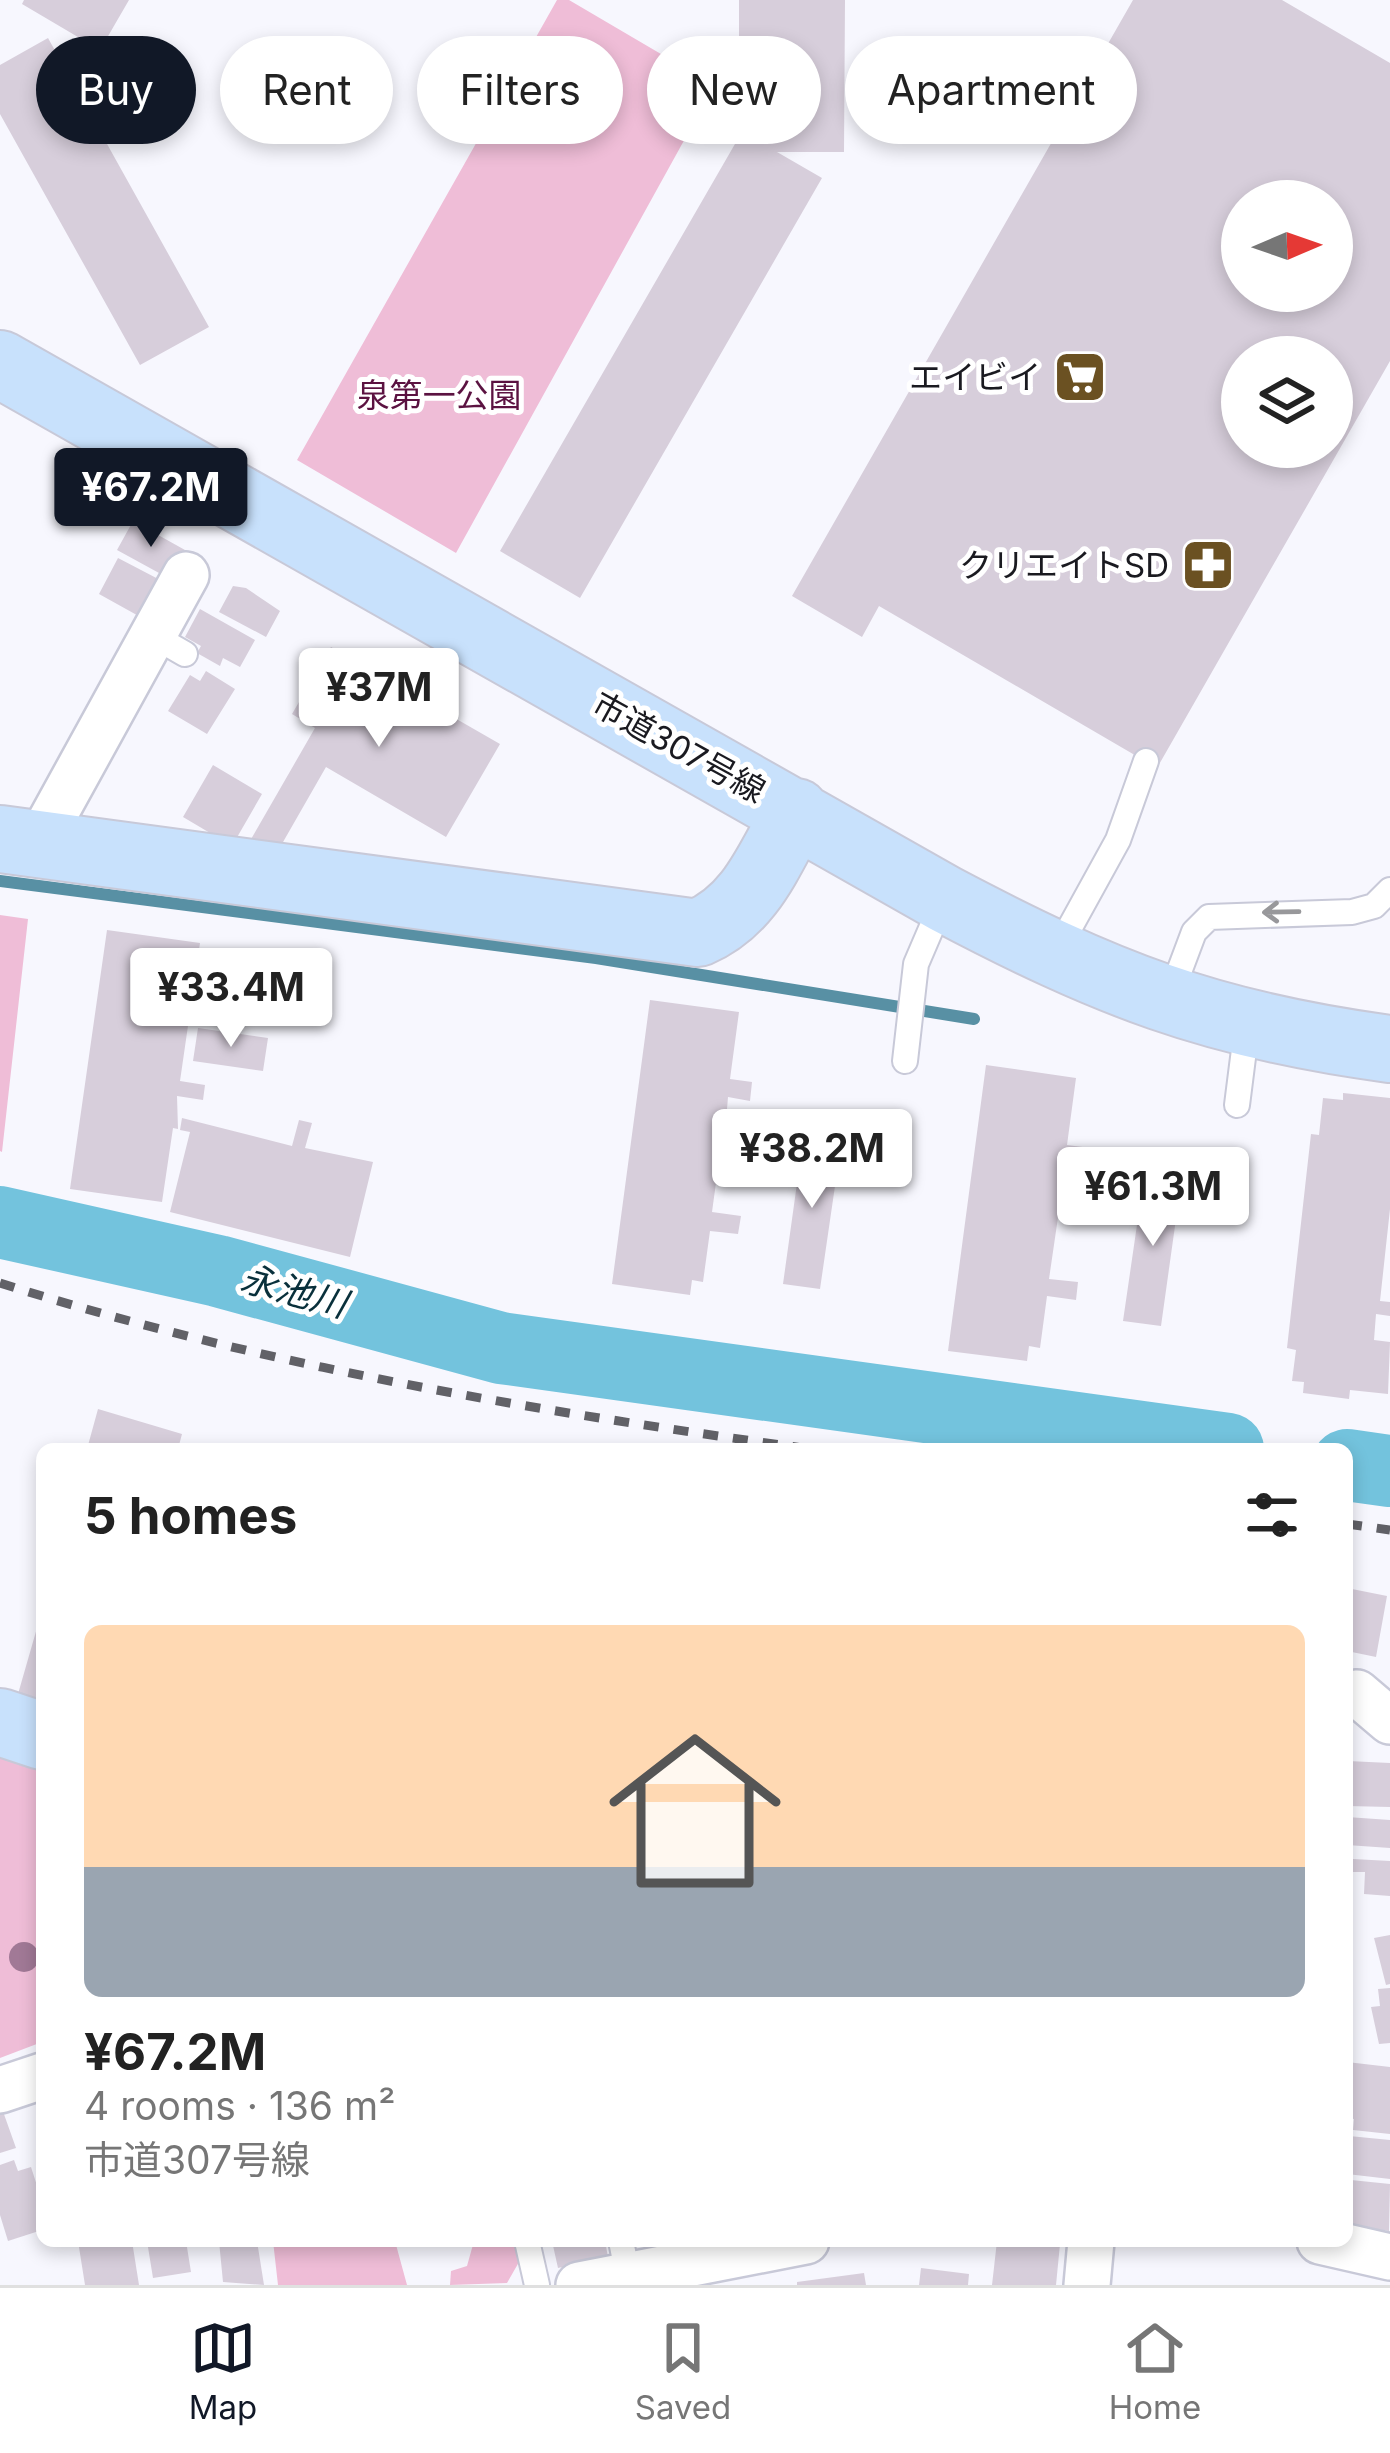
<!DOCTYPE html>
<meta charset="utf-8">
<style>
:root{--surface:#fff;--page:#f2f2f2;--text:#222;--muted:#767676;--line:#e0e0e0;--accent:#111827}
body{margin:0;font-family:Inter,"Noto Sans JP",sans-serif;background:var(--page);color:var(--text);height:100vh;display:flex;flex-direction:column;font-size:45px;white-space:nowrap}
*{box-sizing:border-box;margin:0}
p{font-size:39px;color:var(--muted)}
.icon{flex:none;width:66px;height:66px;fill:none;stroke:currentColor;stroke-width:2;stroke-linecap:round;stroke-linejoin:round}
.map{position:relative;flex:1;overflow:hidden}
.side{position:absolute;left:36px;top:1443px;width:1317px;height:804px;display:flex;flex-direction:column;background:var(--surface);border-radius:18px;box-shadow:0 6px 18px #0003}
.side>*{flex:none}
.guide{position:absolute;left:36px;top:36px;width:1320px;height:108px;display:flex;gap:24px}
.needle{width:78px;rotate:88deg}
.fabs{position:absolute;left:1221px;top:180px;display:grid;gap:24px}
.fabs a{display:grid;place-items:center;width:132px;height:132px;border-radius:50%;background:var(--surface);box-shadow:0 6px 18px #0003;font-size:60px}
.price{position:absolute;translate:-50% -102px;padding:0 27px;border-radius:12px;background:#fff;color:#222;font-size:39px;line-height:78px;filter:drop-shadow(0 3px 6px #0008)}
.price::after{content:'';position:absolute;left:50%;top:72px;width:36px;height:27px;margin-left:-18px;background:inherit;clip-path:polygon(0 0,100% 0,50% 100%)}
.price.active{background:var(--accent);color:#fff}
ul{padding:0;list-style:none}
li{display:grid;align-content:center;gap:24px;height:636px;padding:0 48px}
li span{display:grid;place-items:center;height:372px;border-radius:18px;color:#555}
li>.icon{margin-inline-start:auto}
span .icon{width:216px;height:216px;fill:#fffc;stroke-width:1}
li b{font-size:51px}
h2{display:flex;justify-content:space-between;align-items:center;height:144px;padding:0 48px;font-size:51px}
.chip{padding:0 42px;border-radius:54px;background:var(--surface);box-shadow:0 6px 18px #0003;font-size:42px;line-height:108px}
.chip.active{background:var(--accent);color:#fff}
.dock{display:flex;justify-content:space-around;align-items:center;height:168px;border-top:3px solid var(--line);background:var(--surface);font-size:33px;color:var(--muted)}
.dock a{display:grid;justify-items:center;gap:6px}
.dock .active{color:var(--accent)}
.map>svg:first-child{display:block}
</style>
<div class="map">
<svg width="1390" height="2285" viewBox="0 0 1390 2285">
<rect width="100%" height="100%" fill="#f7f7fe"/>
<path fill="#efbdd7" d="M557 0H569L695 74 697 117 456 553 297 460Z
M0 915 28 919 2 1152 0 1151Z
M0 1756 42 1767V2042L0 2058Z
M273 2241H395L407 2285H278Z
M474 2241H513L519 2262 507 2283 450 2285 451 2271 467 2266Z"/>
<g fill="none" stroke-linecap="round" stroke-linejoin="round">
<path stroke="#5890a4" stroke-width="12" d="M0 881 596 958 974 1019"/>
<path stroke="#73c3dd" stroke-width="72" d="M0 1222 218 1271 501 1348 1228 1449
M1347 1465 1390 1471"/>
</g>
<path fill="#d7cedb" fill-rule="evenodd" d="M24 0H129L100 50 22 4Z
M739 0H845L844 152H777L822 178 580 598 500 551 739 137Z
M1133 0H1282L1390 63V361L1157 768 879 606 862 637 792 596ZM1242 201H1332V291H1242ZM1242 357H1332V447H1242Z
M48 38 209 327 140 365 0 114V65Z
M133 521 185 550 170 579 117 550Z
M118 558 164 582 144 619 99 594Z
M233 586 246 588 280 611 266 637 219 612Z
M200 609 255 640 240 667 223 658 220 666 197 653 201 646 185 637Z
M331 647 500 744 446 837 326 767 275 856 250 841 315 728 292 714Z
M206 671 235 689 207 734 168 711 190 675 200 681Z
M213 765 262 794 232 846 183 817Z
M107 930 200 943 180 1081 205 1085 203 1100 177 1096 178 1129 173 1128 162 1202 70 1189Z
M650 1000 739 1012 730 1079 752 1082 750 1101 728 1097 727 1109 750 1112 748 1127 724 1124 712 1212 741 1216 738 1234 710 1231 703 1282 692 1280 690 1295 612 1284Z
M198 1028 268 1038 263 1071 193 1061Z
M986 1065 1076 1078 1067 1145 1090 1148 1087 1166 1065 1163 1063 1175 1087 1178 1085 1194 1062 1190 1049 1279 1078 1282 1076 1300 1047 1296 1040 1348 1029 1346 1027 1361 948 1351Z
M1343 1093 1390 1098V1209L1380 1301 1390 1302V1316L1376 1314 1374 1340 1390 1342 1388 1394 1350 1390 1349 1399 1303 1393 1304 1382 1292 1381 1296 1350 1287 1348 1311 1134 1319 1135 1323 1098 1343 1100Z
M182 1118 292 1146 299 1120 312 1123 305 1148 373 1162 350 1257 170 1212 190 1132 180 1130Z
M804 1133 842 1138 820 1289 783 1284Z
M1145 1170 1182 1176 1161 1326 1123 1321Z
M98 1409 182 1434 178 1449H87Z
M1347 1588 1387 1596 1376 1657 1347 1651Z
M41 1614H42V1700L18 1694Z
M1348 1761 1390 1763V1807L1347 1806Z
M1347 1817 1390 1820V1848L1347 1845Z
M1353 1859 1390 1861V1896L1364 1894 1365 1872H1352Z
M1390 1935V1984L1386 1985 1374 1938Z
M1390 1988V2043L1379 2044 1371 2007 1380 2006 1378 1989Z
M1347 2062 1390 2067V2134L1353 2130 1354 2119 1347 2118Z
M0 2103 16 2148 0 2153Z
M1349 2136 1390 2140V2179L1347 2174Z
M14 2160 18 2171 31 2167 42 2201V2230L8 2241 0 2215V2165Z
M1351 2180 1390 2184 1389 2231 1347 2226Z
M78 2241H132L139 2285H85Z
M147 2241H186L191 2272 153 2278Z
M219 2241H257L264 2285 223 2282Z
M552 2241H605L608 2257 558 2268Z
M997 2241 1060 2244 1056 2285H992Z
M921 2268 969 2274 968 2285H919Z
M864 2273 866 2285H797V2282Z"/>
<g fill="none" stroke-linecap="round" stroke-linejoin="round">
<g stroke="#c8c9d8" stroke-width="28">
<path id="lane" d="M152 635 185 654
M1058 949 1118 840 1146 761
M1170 996 1194 932 1209 917 1352 912 1374 906 1390 890
M905 1061 916 964 943 901
M1237 1105 1247 1026
M527 2241 537 2285
M621 2241 628 2276"/>
</g>
<g stroke="#c8c9d8" stroke-width="50">
<path id="street" d="M38 844 186 575
M1357 1693 1390 1721
M0 2090 42 2076
M1320 2241 1390 2257
M579 2285 806 2241
M1087 2285 1091 2241"/>
</g>
<g stroke="#c8c9d8" stroke-width="70">
<path id="secondary" d="M0 364 945 899C1104 983 1210 1025 1390 1049
M0 839 698 933C751 910 768 861 796 812
M0 1722 42 1736"/>
</g>
<use href="#lane" stroke="#fff" stroke-width="24"/>
<use href="#street" stroke="#fff" stroke-width="45"/>
<use href="#secondary" stroke="#c8e1fc" stroke-width="66"/>
<path stroke="#616167" stroke-width="9" stroke-dasharray="15 15" stroke-linecap="butt" d="M0 1283C264 1367 536 1411 810 1449
M1347 1524 1390 1530"/>
</g>
<circle fill="#a17996" cx="24" cy="1957" r="15"/>
<defs><path id="oneway-shaft" d="M-6 0H5M1.5-3L5.5 0L1.5 3" fill="none" stroke-width="1.6" stroke-linecap="round" stroke-linejoin="round" transform="scale(3)"/></defs>
<use stroke="#98989b" href="#oneway-shaft" transform="translate(1281 912) rotate(179)"/>
<defs>
<g id="supermarket-square" transform="scale(2.7)"><rect x="-9" y="-9" width="18" height="18" rx="4" fill="#6b5122" stroke="#fff"/><path d="M-6-5.5h2.5l.6 2H6L4.5 2H-2.5L-4.4-4H-6ZM-1.5 3.2a1.3 1.3 0 1 0 .1 0ZM3 3.2a1.3 1.3 0 1 0 .1 0Z" fill="#fff"/></g>
<g id="pharmacy-square" transform="scale(2.7)"><rect x="-9" y="-9" width="18" height="18" rx="4" fill="#6b5122" stroke="#fff"/><path d="M-2-6h4v4h4v4h-4v4h-4v-4h-4v-4h4Z" fill="#fff"/></g>
</defs>
<g fill-rule="evenodd">
<use href="#supermarket-square" x="1080" y="377"/>
<use href="#pharmacy-square" x="1208" y="565"/>
</g>
<g text-anchor="middle" stroke-width="10" stroke-linejoin="round" paint-order="stroke">
<g font-size="33" fill="#1a1a20" stroke="#fff" text-anchor="end">
<text x="1041" y="389">エイビイ</text>
<text x="1169" y="577">クリエイトSD</text>
</g>
<g font-size="33" fill="#5b1241" stroke="#fff">
<text x="439" y="407">泉第一公園</text>
</g>
<g font-size="33" fill="#1a1a20" stroke="#fff">
<text transform="translate(679 747) rotate(29)" y="12">市道307号線</text>
</g>
<g font-size="36" font-style="italic" fill="#09303b" stroke="#fff">
<text transform="translate(294 1291) rotate(15)" y="13">永池川</text>
</g>
</g>
</svg>
<div class="fabs">
<a><svg class="needle" viewBox="-14 -14 28 28"><path d="M0-13l5 13h-10z" fill="#e53935"/><path d="M0 13l5-13h-10z" fill="#767676"/></svg></a>
<a><svg class="icon" aria-label="layers" viewBox="0 0 24 24"><path d="M12 4l9 5-9 5-9-5zM3 14l9 5 9-5"/></svg></a>
</div>
<b class="price active" style="left:151px;top:550px">¥67.2M</b>
<b class="price" style="left:379px;top:750px">¥37M</b>
<b class="price" style="left:231px;top:1050px">¥33.4M</b>
<b class="price" style="left:812px;top:1211px">¥38.2M</b>
<b class="price" style="left:1153px;top:1249px">¥61.3M</b>
<div class="guide">
<a class="chip active">Buy</a>
<a class="chip">Rent</a>
<a class="chip">Filters</a>
<a class="chip">New</a>
<a class="chip">Apartment</a>
</div>
<section class="side">
<h2>5 homes<svg class="icon" aria-label="filters" viewBox="0 0 24 24"><path d="M4 7h16M4 17h16"/><circle cx="9" cy="7" r="2"/><circle cx="15" cy="17" r="2"/></svg></h2>
<ul>
<li><span style="background:linear-gradient(#ffd9b3 65%,#9aa5b1 0)"><svg class="icon" aria-label="home" viewBox="0 0 24 24"><path d="M3 11l9-7 9 7M6 9v11h12V9"/></svg></span><div><b>¥67.2M</b><p>4 rooms · 136 m²</p><p>市道307号線</p></div></li>
</ul>
</section>
</div>
<nav class="dock">
<a class="active"><svg class="icon" aria-label="map" viewBox="0 0 24 24"><path d="M3 6l6-2 6 2 6-2v14l-6 2-6-2-6 2zM9 4v14M15 6v14"/></svg>Map</a>
<a><svg class="icon" aria-label="saved" viewBox="0 0 24 24"><path d="M7 4h10v16l-5-4-5 4z"/></svg>Saved</a>
<a><svg class="icon" aria-label="home" viewBox="0 0 24 24"><path d="M3 11l9-7 9 7M6 9v11h12V9"/></svg>Home</a>
</nav>
